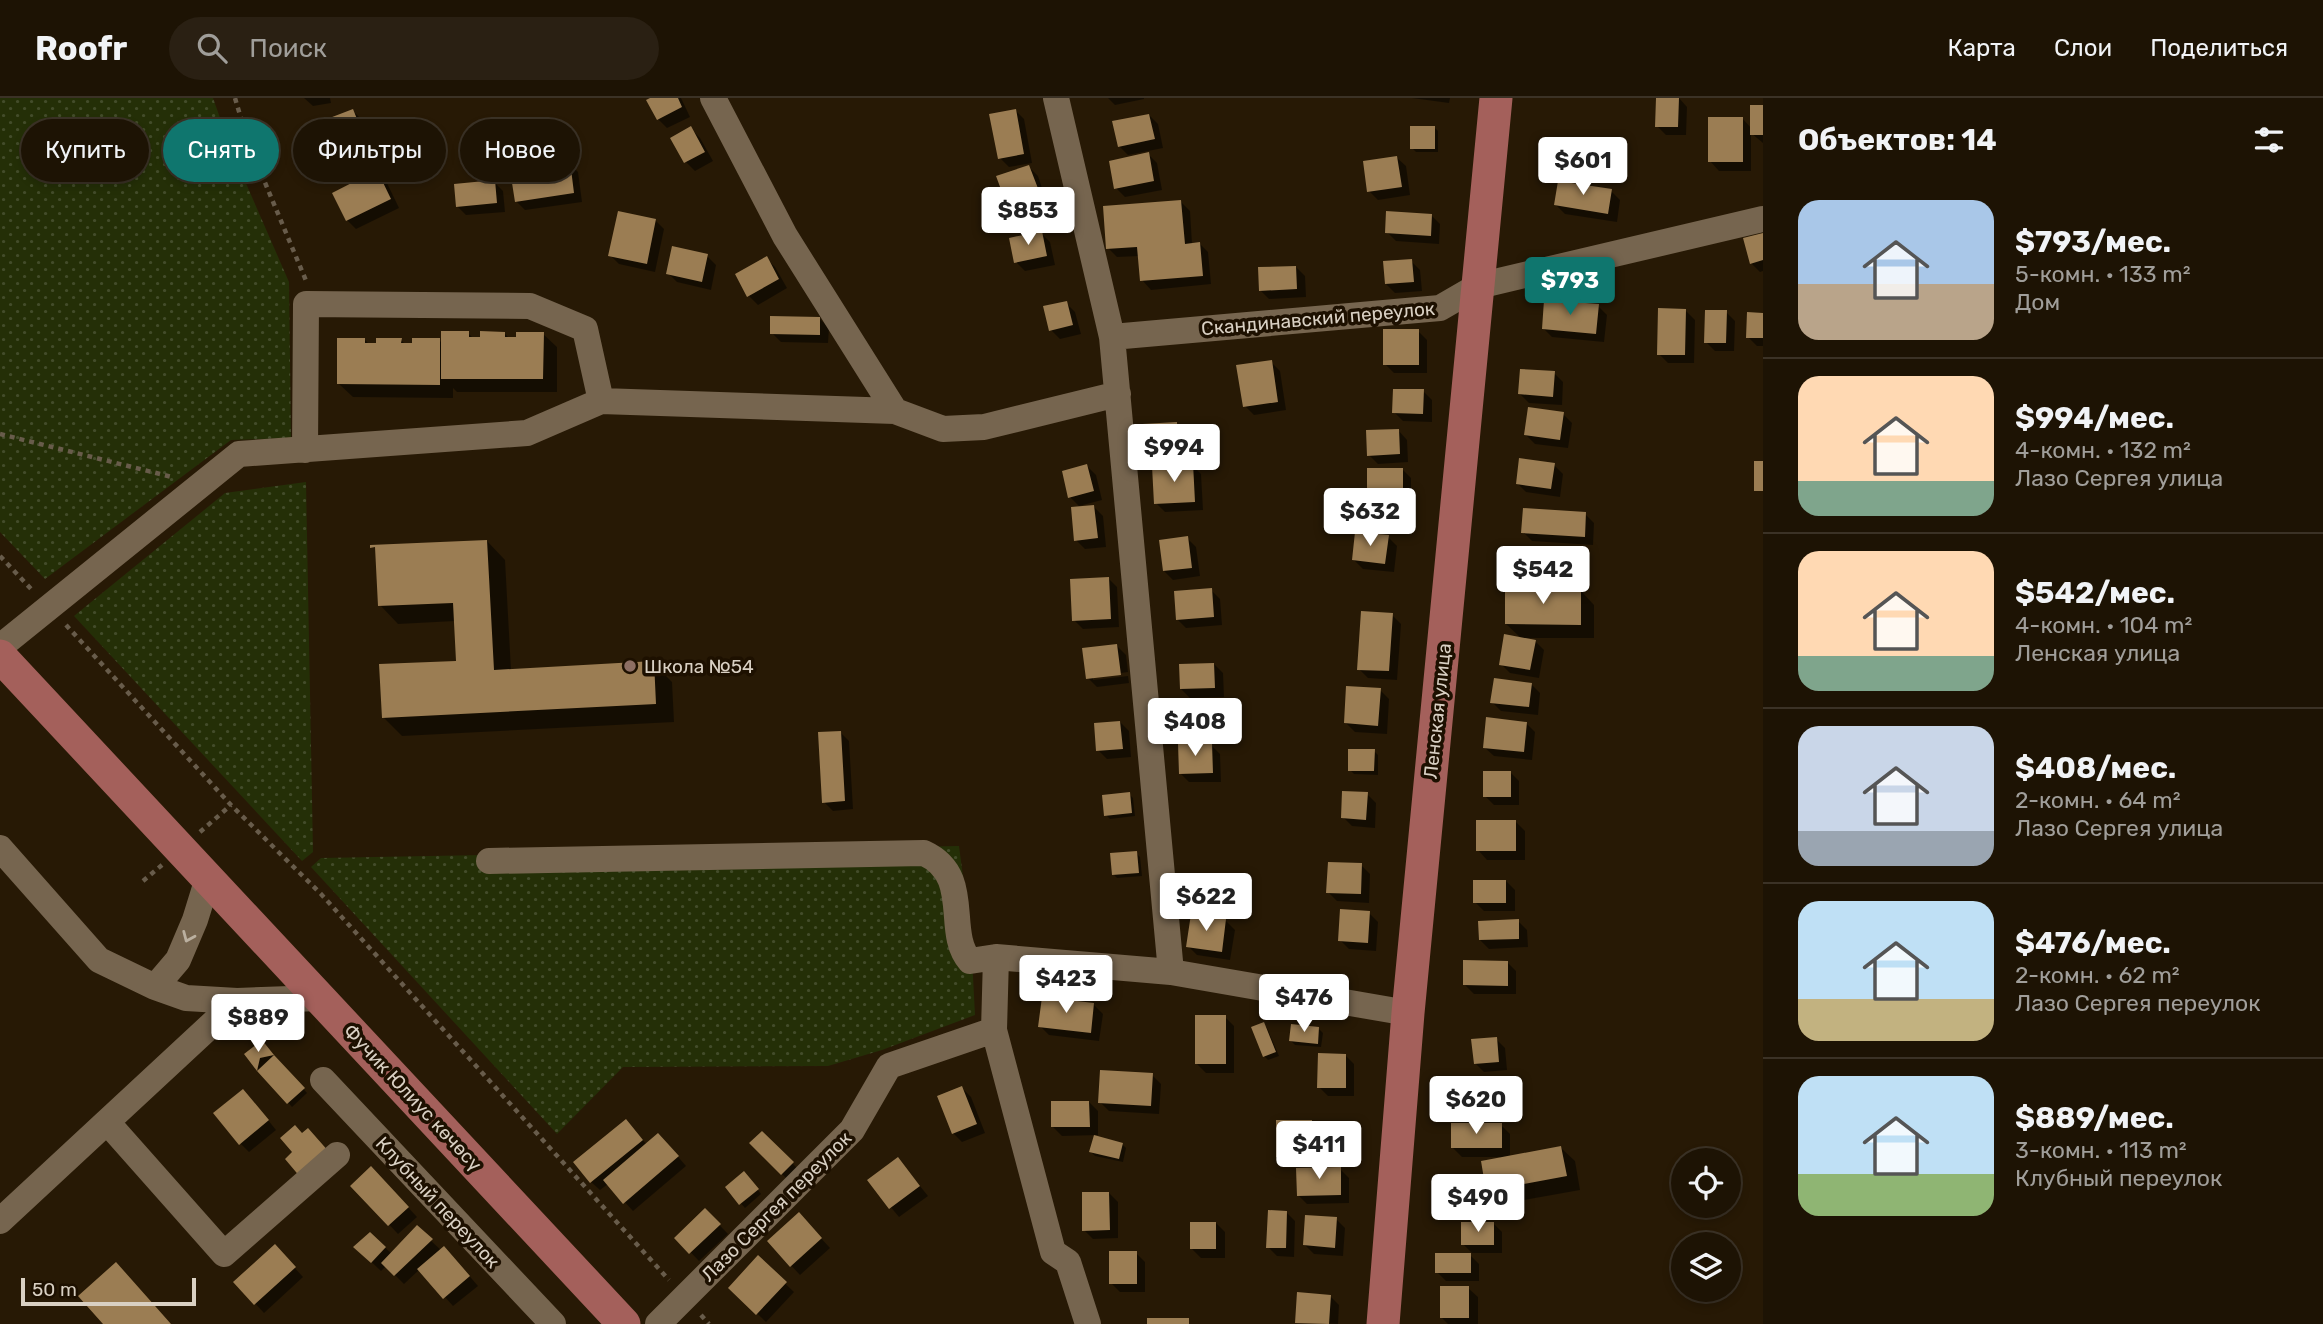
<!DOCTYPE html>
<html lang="ru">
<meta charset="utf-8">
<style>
:root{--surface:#1d1304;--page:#2a2013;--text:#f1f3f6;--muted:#a09e9a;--line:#3b3226;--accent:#0f766e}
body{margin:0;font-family:Rubik,sans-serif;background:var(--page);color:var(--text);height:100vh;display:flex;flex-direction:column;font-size:26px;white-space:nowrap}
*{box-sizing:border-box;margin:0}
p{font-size:23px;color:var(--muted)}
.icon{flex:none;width:38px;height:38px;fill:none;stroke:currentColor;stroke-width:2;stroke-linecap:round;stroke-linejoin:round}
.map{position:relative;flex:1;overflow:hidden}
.panel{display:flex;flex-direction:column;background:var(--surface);width:560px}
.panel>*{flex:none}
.top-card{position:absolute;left:21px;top:21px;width:665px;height:63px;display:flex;gap:14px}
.fabs{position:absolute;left:1671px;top:1050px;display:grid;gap:14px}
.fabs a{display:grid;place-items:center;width:70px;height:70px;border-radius:50%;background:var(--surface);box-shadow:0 4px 10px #0003,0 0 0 2px var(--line);font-size:35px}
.scale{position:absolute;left:21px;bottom:18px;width:175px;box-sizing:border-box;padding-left:7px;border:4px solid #d9d0c3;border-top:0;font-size:19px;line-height:24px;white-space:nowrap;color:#d9d0c3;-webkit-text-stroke:5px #1d1000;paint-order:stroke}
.price{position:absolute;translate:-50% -60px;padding:0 16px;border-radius:7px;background:#fff;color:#222;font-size:23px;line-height:46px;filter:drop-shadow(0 2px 4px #0008)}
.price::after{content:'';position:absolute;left:50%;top:42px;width:21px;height:16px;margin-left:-10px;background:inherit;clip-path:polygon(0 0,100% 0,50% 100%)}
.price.selected{background:var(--accent);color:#fff}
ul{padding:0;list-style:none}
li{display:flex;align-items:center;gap:21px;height:175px;padding:0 35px}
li+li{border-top:2px solid var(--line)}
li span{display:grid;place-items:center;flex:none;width:196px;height:140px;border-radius:21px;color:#555}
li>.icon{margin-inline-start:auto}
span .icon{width:84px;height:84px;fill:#fffc;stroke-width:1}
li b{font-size:30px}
h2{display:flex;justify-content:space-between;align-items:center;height:84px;padding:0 35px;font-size:30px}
.pill{padding:0 24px;border-radius:32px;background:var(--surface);box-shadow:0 4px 10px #0003,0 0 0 2px var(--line);font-size:24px;line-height:63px}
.pill.selected{background:var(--accent);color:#fff}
header{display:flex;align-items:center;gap:42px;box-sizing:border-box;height:98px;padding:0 35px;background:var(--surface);border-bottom:2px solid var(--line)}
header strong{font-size:33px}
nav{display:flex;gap:38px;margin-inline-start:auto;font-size:24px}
.search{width:490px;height:63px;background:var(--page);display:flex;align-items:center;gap:18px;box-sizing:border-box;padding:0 24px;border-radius:38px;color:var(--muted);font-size:26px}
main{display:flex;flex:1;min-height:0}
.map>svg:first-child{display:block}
</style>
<header>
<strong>Roofr</strong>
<div class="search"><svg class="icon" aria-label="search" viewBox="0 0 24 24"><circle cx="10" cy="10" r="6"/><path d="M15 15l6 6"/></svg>Поиск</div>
<nav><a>Карта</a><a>Слои</a><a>Поделиться</a></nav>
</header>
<main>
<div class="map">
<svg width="1763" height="1226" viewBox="0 0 1763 1226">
<defs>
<pattern id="grass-dots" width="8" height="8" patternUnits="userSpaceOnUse" patternTransform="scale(1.75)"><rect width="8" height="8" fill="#242f07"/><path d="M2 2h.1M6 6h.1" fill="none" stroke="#434c2a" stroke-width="1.8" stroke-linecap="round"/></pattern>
</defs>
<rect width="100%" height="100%" fill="#271905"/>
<path fill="url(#grass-dots)" d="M0 0H213L231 51 289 184 291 340 231 342 45 481 0 434Z
M306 384 313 754 302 763 74 518 225 395Z
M959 748 971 840 975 917 882 952 828 968 623 969 557 1036 311 769 321 760Z"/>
<path fill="#0007" d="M304 0H330L331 5 313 8Z
M654 0H681L690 19 667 30 658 21Z
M1108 0H1144V1L1115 7Z
M1412 0H1450L1449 5Z
M1658 0H1679L1687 9 1686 37H1666L1657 28Z
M1763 9V45L1751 35V73H1719L1710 63 1742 20 1752 31Z
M1015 12 1024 21 1032 65 1009 69 1000 60Z
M353 13 362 22 375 55 339 69 330 60Z
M1149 17 1158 26 1163 50 1128 57 1119 48Z
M1434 29 1438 33V54H1416L1412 50Z
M691 31 700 40 713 63 695 73 686 64 673 40Z
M1148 56 1157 65 1162 92 1125 99 1116 90Z
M1396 59 1406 68 1410 97 1378 102 1369 93Z
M569 65 578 74 582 104 525 112 516 103Z
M1029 69 1038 78 1046 102 1016 113 1007 104Z
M377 74 386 83 399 110 356 131 347 122Z
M494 84 503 93 505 114 466 117 457 108Z
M1611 93 1620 102 1617 124 1565 116 1556 107Z
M1181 104 1190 113 1192 146 1199 145 1208 154 1211 186 1151 192 1142 182 1140 158 1117 159 1108 150Z
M1431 117 1440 126 1439 146 1396 143 1387 134Z
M655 122 664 131 655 174 619 166 610 157Z
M1041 135 1050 144 1055 167 1025 173 1016 164Z
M1763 136V173L1760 174 1751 165Z
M707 158 716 167 711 192 677 184 668 175Z
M766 160 775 169 787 190 758 207 749 198Z
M1411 163 1420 172 1422 193 1395 195 1386 186Z
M1296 169 1305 178 1306 199 1269 201 1260 192Z
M1066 205 1075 214 1081 236 1060 241 1051 232Z
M1598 208 1607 217 1604 244 1552 239 1543 230Z
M1686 213 1695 222 1694 265H1668L1659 256Z
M1726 214 1735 223 1734 253H1715L1706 244Z
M1763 217V248H1757L1748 239Z
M820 221 829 230 828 245 781 244 772 235Z
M1418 233 1427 242V275H1394L1385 266Z
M468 235 474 241 505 236 510 241 543 236 557 249V294H457L453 290V300L353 299 339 286 364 241 370 247 401 242 406 247 439 242 443 246Z
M1271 264 1280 273 1286 312 1254 317 1245 308Z
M1554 275 1563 284 1562 307 1529 305 1520 296Z
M1423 293 1432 302V324L1403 323 1394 314Z
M1563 316 1572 325 1568 350 1535 346 1526 337Z
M1176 326 1185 335 1186 358 1154 359 1145 350Z
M1398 332 1407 342 1408 364 1378 366 1369 357Z
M1192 367 1201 376 1203 412 1165 414 1156 405Z
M1554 367 1563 376 1560 399 1526 394 1517 385Z
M1087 368 1096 377 1102 402 1079 408 1070 399Z
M1402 371 1411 380V411H1378L1369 402Z
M1094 409 1103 418 1106 449 1085 451 1076 442Z
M1585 416 1594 425 1593 447 1532 443 1523 434Z
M1388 439 1397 448 1394 474 1363 471 1354 462Z
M1187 440 1196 449 1200 478 1173 482 1164 473Z
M487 443 505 462 511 572 653 565 672 584 674 624 402 638 383 619 457 564 455 523 398 526 380 507Z
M1547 453 1556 462 1555 483 1523 481 1514 472Z
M1108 480 1117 489 1119 529 1083 531 1074 522Z
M1211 492 1220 501 1222 527 1186 530 1177 521Z
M1581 493 1594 507V540H1526V542L1535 543 1544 552 1539 580 1510 575 1501 566 1522 541 1506 526Z
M1392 517 1401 526 1397 582 1368 580 1359 571Z
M1117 548 1126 557 1128 574 1093 579V582L1128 578 1129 585 1097 589 1088 580Z
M1214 566 1223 575 1224 599 1190 600 1181 591Z
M1531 586 1540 595 1538 617 1501 613 1492 604Z
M1380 592 1389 601 1387 636 1355 634 1346 625Z
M1218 611 1222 615 1221 628 1192 631 1191 615Z
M1120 624 1129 633 1131 659 1107 661 1098 652Z
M1526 625 1535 634 1532 662 1494 658 1484 649Z
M1221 632V634L1194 633Z
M840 634 849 643 853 711 833 713 824 704Z
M1211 647 1220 656 1221 684H1189L1180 675Z
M1374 653 1378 657V677L1354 676 1350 672Z
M1510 674 1519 683V707H1494L1485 698Z
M1129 696 1133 700 1135 718 1110 721 1106 717Z
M1367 696 1376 705 1375 730 1352 728 1343 719Z
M1516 724 1525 733V762H1487L1478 752Z
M1136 755 1140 759 1142 778 1117 780 1113 776Z
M1361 767 1370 776 1369 805 1337 803 1328 794Z
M1506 783 1515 792V813H1484L1475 804Z
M1369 815 1378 824 1376 853 1349 851 1340 842Z
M1226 823 1235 832 1230 862 1197 857 1188 848Z
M1518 823 1527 832 1528 849 1489 851 1480 842Z
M1507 864 1516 873V896H1474L1465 887Z
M1094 907 1103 916 1099 943 1049 937 1040 928Z
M1225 919 1234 928V975H1206L1197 966Z
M1263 926 1267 930 1279 958 1268 962 1264 958Z
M1319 931 1323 935 1321 949 1295 947 1291 943Z
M1496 941 1505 950 1507 972 1484 974 1475 965Z
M262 944 307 995 292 1009 246 957Z
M1345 957 1354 966V998H1328L1319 989Z
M1152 977 1161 986 1159 1016 1109 1013 1100 1004Z
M1494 981 1498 985 1497 1000 1472 999 1468 995Z
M962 990 971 999 985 1035 962 1044 953 1035Z
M252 1002 276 1032 249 1054 240 1045Z
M1089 1004 1098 1013V1037L1062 1038 1053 1029Z
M1311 1024 1320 1033V1067H1287L1278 1058Z
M1501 1027 1510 1036V1059L1561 1050 1575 1063 1580 1092 1502 1106 1488 1092 1500 1059H1462L1453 1050Z
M634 1032 647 1047 667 1046 686 1068 633 1113 608 1086 600 1092 591 1084Z
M762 1035 802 1075 791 1085 751 1045Z
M1122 1046 1126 1050 1123 1064 1095 1058 1091 1054Z
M898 1061 928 1098 899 1119 869 1083Z
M1340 1071 1349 1080V1105L1307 1106 1298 1097Z
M380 1079 417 1119 398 1136 353 1088Z
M748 1079 761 1096 745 1110 727 1090Z
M1109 1095 1118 1104V1140L1093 1141 1084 1132Z
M705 1112 728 1136 699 1163 677 1140Z
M1286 1114 1295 1123 1294 1159 1277 1158 1268 1149Z
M1336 1121 1345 1130 1343 1158 1314 1156 1305 1147Z
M1216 1125 1225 1134V1160H1201L1192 1151Z
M1493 1125 1502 1134V1155H1472L1463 1146Z
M808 1126 830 1150 800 1177 769 1144Z
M417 1130 442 1153 453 1159 478 1188 453 1208 420 1171 404 1186 386 1168 381 1173 364 1157 370 1136 392 1156Z
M1136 1155 1145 1164V1194H1120L1111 1185Z
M283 1157 303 1179 264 1215 235 1184Z
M1470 1157 1479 1166V1183H1446L1437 1174Z
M758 1160 794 1194 766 1224 730 1190Z
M1468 1190 1478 1199V1226H1448L1442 1220Z
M1330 1198 1339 1207 1338 1226 1297 1224Z"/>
<path fill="#9b7d53" d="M650 0H678L682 9 657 22 646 2Z
M1656 0H1679L1678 29H1655Z
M1750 7H1763V37H1750Z
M353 11 367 46 329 61 314 26Z
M1016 11 1024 56 998 61 989 16Z
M1149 16 1155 41 1118 49 1112 23Z
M1708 19H1743V64H1708Z
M691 28 705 54 684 65 670 40Z
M1410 28H1435V51H1410Z
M1149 54 1154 83 1114 91 1109 63Z
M1397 58 1402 89 1367 94 1363 63Z
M570 63 574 95 515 104 510 72Z
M1029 67 1039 93 1006 105 996 78Z
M377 72 391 101 346 123 332 95Z
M495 82 497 105 456 109 454 86Z
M1558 83 1612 91 1608 116 1554 107Z
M1181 102 1185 146 1200 144 1203 178 1140 183 1137 149 1106 151 1103 108Z
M618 113 656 121 647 166 608 158Z
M1386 113 1432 116 1431 138 1385 135Z
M1042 133 1047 158 1014 165 1009 140Z
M1763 135V162L1750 166 1743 140Z
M672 148 708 156 702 184 666 176Z
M767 158 779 181 747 199 735 176Z
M1412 161 1414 184 1385 186 1383 163Z
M1296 168 1297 191 1259 193 1258 169Z
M1544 202 1599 206 1596 236 1542 231Z
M1067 203 1073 227 1049 233 1043 208Z
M1658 210 1686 211 1685 257H1657Z
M1705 212H1727L1726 245H1704Z
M1747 214 1763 215V240H1746Z
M770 218 820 219V237L770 236Z
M1383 231H1419V267H1383Z
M441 233H469V239H480V233L505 234V239H516V234H544L543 281H441Z
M337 240H365V245H376V240H402L401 245H412V240H440V287L337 286Z
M1272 262 1278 304 1243 309 1236 267Z
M1520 271 1555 273 1553 299 1518 296Z
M1393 291H1424L1423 316 1392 315Z
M1528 309 1564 314 1560 342 1524 337Z
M1177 324 1178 350 1143 351 1142 326Z
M1399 331 1400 356 1367 358 1366 332Z
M1519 360 1555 365 1551 391 1516 386Z
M1754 363H1763V393H1754Z
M1193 365 1195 404 1154 406 1152 368Z
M1087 366 1094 393 1068 400 1062 373Z
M1367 370H1403V402H1367Z
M1094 407 1098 440 1074 443 1071 409Z
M1523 410 1586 414 1585 439 1521 435Z
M1355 434 1389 437 1385 466 1352 462Z
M1188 438 1192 470 1163 473 1159 442Z
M487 442 494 572 654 563 656 606 382 620 379 566 456 563 453 505 378 508 375 449 370 450V447Z
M1514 449 1548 451 1546 475 1513 473Z
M1109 479 1111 521 1072 523 1070 481Z
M1212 490 1214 519 1176 522 1174 493Z
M1505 490 1581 491V527L1505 526Z
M1361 513 1393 515 1389 573 1357 572Z
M1504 536 1536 542 1530 572 1499 567Z
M1117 546 1121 577 1086 581 1082 550Z
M1214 565 1215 590 1180 591 1179 566Z
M1494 580 1532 585 1529 609 1490 605Z
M1346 588 1381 590 1378 628 1344 625Z
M1219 609 1217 630 1190 631 1189 613Z
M1486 619 1527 624 1524 654 1483 650Z
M1120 623 1123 651 1096 653 1094 625Z
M841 633 845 703 822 705 818 634Z
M1178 645H1212L1213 675 1179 676Z
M1348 651H1375L1374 673H1348Z
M1483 673H1511V699H1483Z
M1342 693 1368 694 1366 722 1341 720Z
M1130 694 1132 715 1104 718 1102 697Z
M1476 722H1516V753H1476Z
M1137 753 1139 775 1112 777 1110 755Z
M1328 764 1362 765 1361 796 1326 795Z
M1473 782H1506V805H1473Z
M1340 811 1370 813 1368 845 1338 843Z
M1191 816 1226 821 1222 854 1186 849Z
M1519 821V841L1479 842 1478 823Z
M1463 862 1508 863V888L1463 887Z
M1042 899 1094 905 1091 935 1038 929Z
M1195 917H1226V966H1195Z
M1264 924 1276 954 1263 959 1251 929Z
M1291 926 1319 929 1318 946 1289 943Z
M1497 939 1499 964 1474 966 1471 941Z
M262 942 274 957 260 960 257 973 244 956Z
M1318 955 1346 956V990H1317Z
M274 957 305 990 287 1006 257 973Z
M1100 972 1153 975 1151 1008 1098 1005Z
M1467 978 1494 979 1493 997 1466 996Z
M962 988 977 1026 952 1036 937 998Z
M243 991 269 1022 239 1047 213 1015Z
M1051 1003H1089L1090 1029H1051Z
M626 1021 643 1042 590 1085 573 1064Z
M1276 1022H1312V1059H1276Z
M1451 1025H1502V1050H1451Z
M295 1027 302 1035 308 1030 330 1055 301 1080 285 1061 292 1054 280 1040Z
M762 1033 794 1064 781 1077 749 1045Z
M658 1035 679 1058 623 1106 603 1082Z
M1094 1037 1123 1045 1119 1061 1089 1054Z
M1561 1048 1567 1078 1486 1093 1481 1063Z
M898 1059 920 1088 889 1111 867 1082Z
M371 1068 409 1109 388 1128 350 1088Z
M1341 1069V1097L1297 1098 1296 1070Z
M744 1073 759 1091 739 1107 725 1089Z
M1082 1094H1109L1110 1132 1082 1133Z
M705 1110 721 1126 689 1156 674 1140Z
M1268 1112 1287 1113 1286 1150H1266Z
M799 1114 822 1140 790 1169 767 1143Z
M1305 1117 1337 1119 1335 1150 1303 1147Z
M1190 1124H1216V1151H1190Z
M1461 1124H1494V1147H1461Z
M417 1127 433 1141 394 1178 381 1165Z
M370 1134 386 1149 371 1165 353 1149Z
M275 1146 296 1169 254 1207 233 1184Z
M444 1148 470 1178 443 1201 417 1171Z
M1109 1153H1137V1186H1109Z
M1435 1155H1471V1175H1435Z
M758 1157 787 1184 756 1217 728 1190Z
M116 1164 171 1226H103L78 1198Z
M1440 1188H1469V1220H1440Z
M1297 1194 1331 1197 1329 1226 1295 1225Z
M1147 1220H1189V1226H1147Z"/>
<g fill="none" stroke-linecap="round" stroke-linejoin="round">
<path stroke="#685c4b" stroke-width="4.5" stroke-dasharray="5 5" stroke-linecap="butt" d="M235 0 248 44 307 185
M0 336 172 379
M0 458 33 493
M66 527 231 707 321 796 669 1182
M200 734 231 707
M143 783 162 767
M701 1217 709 1226"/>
<path stroke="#76654f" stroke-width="26" d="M713 0 785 138 895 313 943 331 984 329 1118 296
M1056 0 1112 239 1171 874
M1112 239 1440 210 1478 188 1763 121
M305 352 306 206 530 208 585 231 601 303
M0 549 239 356 527 335 601 303 895 313
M0 750 99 862 155 889 186 900 237 903 319 900
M489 763 924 755C974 778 944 834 970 863L996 859
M155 889 178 862 195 822 208 780
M323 982 553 1226
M107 1024 224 1156 337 1057
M0 1123 237 903
M658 1226 852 1032 889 968 994 932
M1088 1226 1068 1164 1053 1154 994 932 996 859 1171 874 1408 915"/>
<path stroke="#a4605b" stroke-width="33" d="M0 558 624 1226
M1383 1226 1408 915 1496 0"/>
</g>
<defs><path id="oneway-chevron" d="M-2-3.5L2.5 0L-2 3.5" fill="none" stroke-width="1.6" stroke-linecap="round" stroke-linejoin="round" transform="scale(1.75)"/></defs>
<use stroke="#bbb0a0" href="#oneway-chevron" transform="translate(188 839) rotate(113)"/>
<circle fill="#8d6e63" stroke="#1d1000" stroke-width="2.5" cx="630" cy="568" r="7"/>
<g text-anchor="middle" stroke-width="7" stroke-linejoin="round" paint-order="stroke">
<g font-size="19" fill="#d9d0c3" stroke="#1d1000">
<text transform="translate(1318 220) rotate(-5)" y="7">Скандинавский переулок</text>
<text transform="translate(1437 613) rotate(-84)" y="7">Ленская улица</text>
<text transform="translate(413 999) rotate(47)" y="7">Фучик Юлиус көчөсү</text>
<text transform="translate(438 1104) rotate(47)" y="7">Клубный переулок</text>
<text transform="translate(776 1108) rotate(-45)" y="7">Лазо Сергея переулок</text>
</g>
<g font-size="19" fill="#d9d0c3" stroke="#1d1000" text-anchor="start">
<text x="644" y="575">Школа №54</text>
</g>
</g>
</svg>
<div class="fabs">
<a><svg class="icon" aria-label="locate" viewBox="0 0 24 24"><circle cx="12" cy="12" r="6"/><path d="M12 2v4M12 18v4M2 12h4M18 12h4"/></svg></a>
<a><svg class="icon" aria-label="layers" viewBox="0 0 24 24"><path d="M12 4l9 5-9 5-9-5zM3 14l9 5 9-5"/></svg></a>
</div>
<div class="scale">50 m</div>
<b class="price" style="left:1583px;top:99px">$601</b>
<b class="price" style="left:1028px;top:149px">$853</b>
<b class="price selected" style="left:1570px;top:219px">$793</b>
<b class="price" style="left:1174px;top:386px">$994</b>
<b class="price" style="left:1370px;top:450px">$632</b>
<b class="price" style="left:1543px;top:508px">$542</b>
<b class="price" style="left:1195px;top:660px">$408</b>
<b class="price" style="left:1206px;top:835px">$622</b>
<b class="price" style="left:1066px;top:917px">$423</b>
<b class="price" style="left:1304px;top:936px">$476</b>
<b class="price" style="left:258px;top:956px">$889</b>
<b class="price" style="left:1476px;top:1038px">$620</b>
<b class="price" style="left:1319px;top:1083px">$411</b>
<b class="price" style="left:1478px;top:1136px">$490</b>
<div class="top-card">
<a class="pill">Купить</a>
<a class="pill selected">Снять</a>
<a class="pill">Фильтры</a>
<a class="pill">Новое</a>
</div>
</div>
<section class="panel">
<h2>Объектов: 14<svg class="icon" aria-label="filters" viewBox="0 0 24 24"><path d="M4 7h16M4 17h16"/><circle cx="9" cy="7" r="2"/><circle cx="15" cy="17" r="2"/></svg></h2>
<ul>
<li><span style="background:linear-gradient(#a9c7e8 60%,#b9a48a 0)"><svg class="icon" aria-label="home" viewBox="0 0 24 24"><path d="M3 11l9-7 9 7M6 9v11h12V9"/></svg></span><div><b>$793/мес.</b><p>5-комн. · 133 m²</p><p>Дом</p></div></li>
<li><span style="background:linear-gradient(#ffd9b3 75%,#7fa58c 0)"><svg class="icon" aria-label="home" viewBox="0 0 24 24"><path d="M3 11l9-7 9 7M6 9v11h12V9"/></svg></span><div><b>$994/мес.</b><p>4-комн. · 132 m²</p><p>Лазо Сергея улица</p></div></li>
<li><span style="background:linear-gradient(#ffd9b3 75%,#7fa58c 0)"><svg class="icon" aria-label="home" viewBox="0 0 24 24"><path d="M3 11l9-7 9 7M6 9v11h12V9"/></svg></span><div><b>$542/мес.</b><p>4-комн. · 104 m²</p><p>Ленская улица</p></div></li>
<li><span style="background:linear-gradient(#c9d6e8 75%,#9aa5b1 0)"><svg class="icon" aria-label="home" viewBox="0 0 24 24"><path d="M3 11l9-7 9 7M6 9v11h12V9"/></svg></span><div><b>$408/мес.</b><p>2-комн. · 64 m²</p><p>Лазо Сергея улица</p></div></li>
<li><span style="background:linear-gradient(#bfe0f5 70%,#c2b280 0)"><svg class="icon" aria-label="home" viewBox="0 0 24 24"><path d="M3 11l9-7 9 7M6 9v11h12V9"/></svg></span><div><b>$476/мес.</b><p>2-комн. · 62 m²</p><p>Лазо Сергея переулок</p></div></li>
<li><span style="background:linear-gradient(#bfe0f5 70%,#8fb573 0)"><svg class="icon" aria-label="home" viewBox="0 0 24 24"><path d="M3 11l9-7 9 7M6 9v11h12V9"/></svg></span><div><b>$889/мес.</b><p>3-комн. · 113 m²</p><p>Клубный переулок</p></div></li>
</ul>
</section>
</main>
